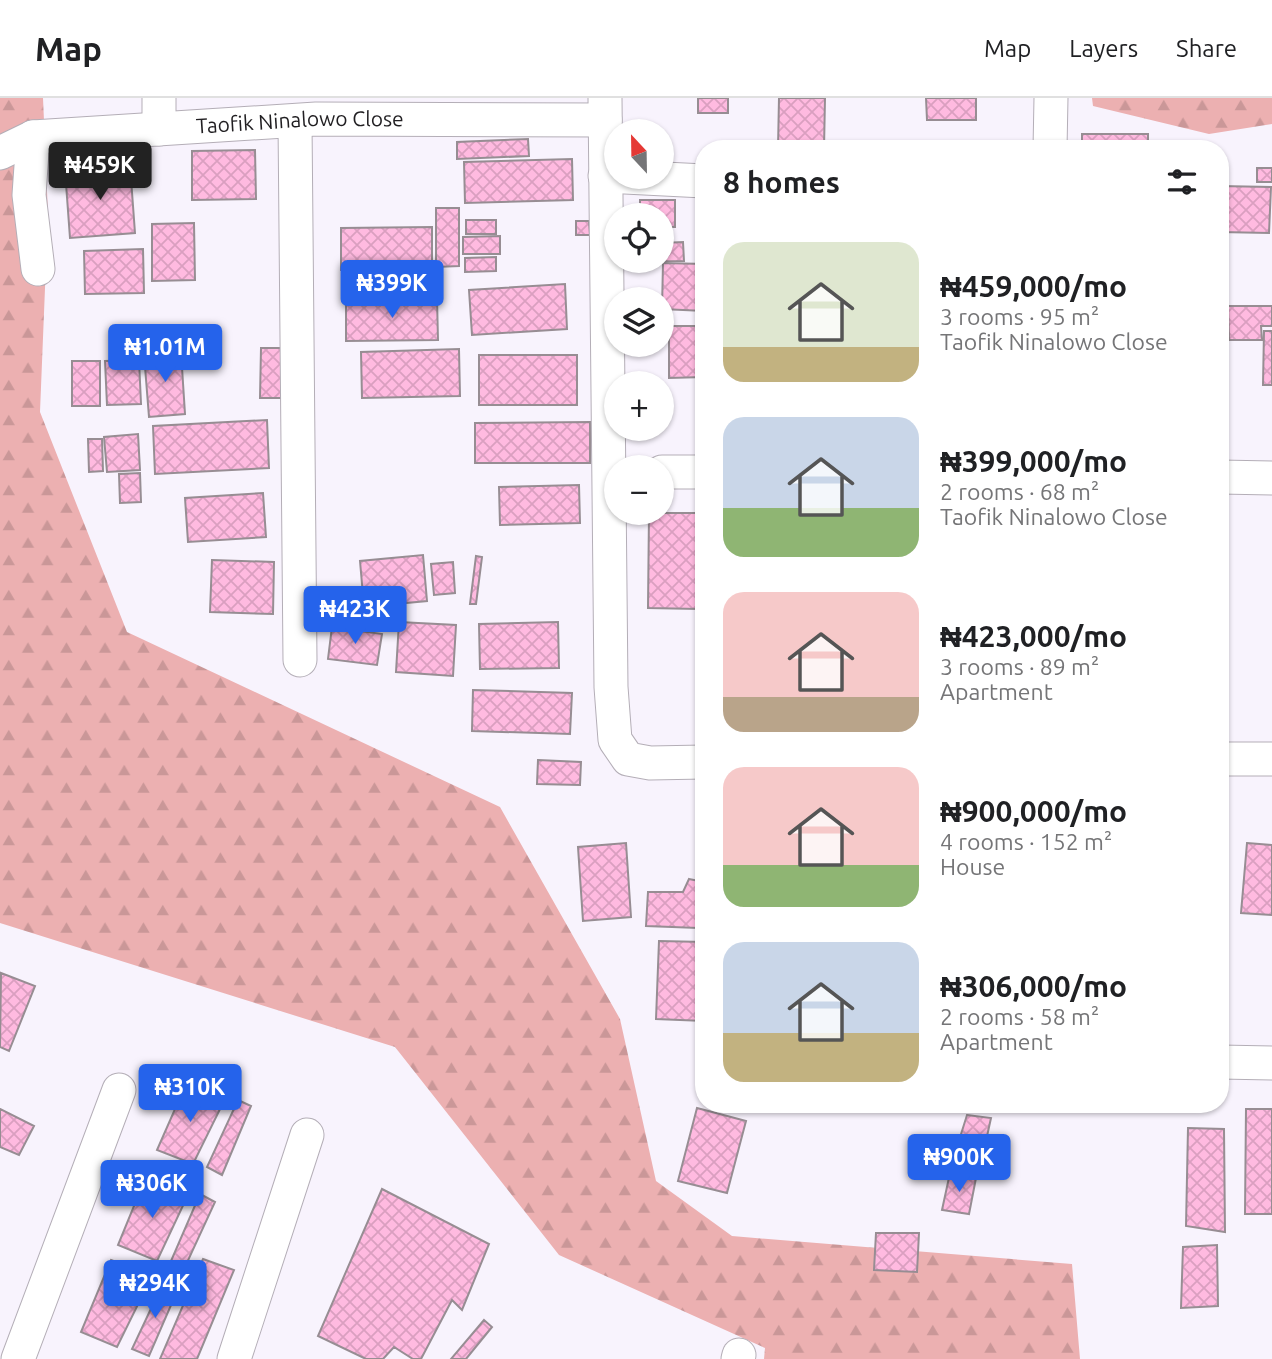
<!DOCTYPE html>
<meta charset="utf-8">
<style>
:root{--surface:#fff;--page:#f6f6f6;--text:#202124;--muted:#757577;--line:#e0e0e0;--accent:#2563eb}
body{margin:0;font-family:Ubuntu,sans-serif;background:var(--page);color:var(--text);height:100vh;display:flex;flex-direction:column;font-size:26px;white-space:nowrap}
*{box-sizing:border-box;margin:0}
p{font-size:23px;color:var(--muted)}
.icon{flex:none;width:38px;height:38px;fill:none;stroke:currentColor;stroke-width:2;stroke-linecap:round;stroke-linejoin:round}
.map{position:relative;flex:1;overflow:hidden}
.details{position:absolute;left:695px;top:42px;width:534px;height:973px;display:flex;flex-direction:column;background:var(--surface);border-radius:28px;box-shadow:0 2px 5px #0004}
.details>*{flex:none}
.needle{width:46px;rotate:338deg}
.controls{position:absolute;left:604px;top:21px;display:grid;gap:14px}
.controls a{display:grid;place-items:center;width:70px;height:70px;border-radius:50%;background:var(--surface);box-shadow:0 2px 5px #0004;font-size:35px}
.price{position:absolute;translate:-50% -60px;padding:0 16px;border-radius:7px;background:var(--accent);color:#fff;font-size:23px;line-height:46px;filter:drop-shadow(0 2px 4px #0008)}
.price::after{content:'';position:absolute;left:50%;top:42px;width:21px;height:16px;margin-left:-10px;background:inherit;clip-path:polygon(0 0,100% 0,50% 100%)}
.price.active{background:#222;color:#fff}
ul{padding:0;list-style:none}
li{display:flex;align-items:center;gap:21px;height:175px;padding:0 28px}
li span{display:grid;place-items:center;flex:none;width:196px;height:140px;border-radius:21px;color:#555}
li>.icon{margin-inline-start:auto}
span .icon{width:84px;height:84px;fill:#fffc;stroke-width:1}
li b{font-size:30px}
h2{display:flex;justify-content:space-between;align-items:center;height:84px;padding:0 28px;font-size:30px}
header{display:flex;align-items:center;gap:42px;box-sizing:border-box;height:98px;padding:0 35px;background:var(--surface);border-bottom:2px solid var(--line)}
header strong{font-size:33px}
nav{display:flex;gap:38px;margin-inline-start:auto;font-size:24px}
.map>svg:first-child{display:block}
</style>
<header>
<strong>Map</strong>
<nav><a>Map</a><a>Layers</a><a>Share</a></nav>
</header>
<div class="map">
<svg width="1272" height="1261" viewBox="0 0 1272 1261">
<defs>
<pattern id="forest-firs" width="22" height="20" patternUnits="userSpaceOnUse" patternTransform="scale(1.75)"><rect width="22" height="20" fill="#ecb0b1"/><path d="M5 1l3.5 6h-7zM16 11l3.5 6h-7z" fill="#ca9798"/></pattern>
<pattern id="building-cross-hatch" width="8" height="8" patternUnits="userSpaceOnUse" patternTransform="scale(1.75)"><rect width="8" height="8" fill="#ffbae0"/><path d="M0 0l8 8M0 8l8-8" fill="none" stroke="#da9fc0"/></pattern>
</defs>
<rect width="100%" height="100%" fill="#f8f3fd"/>
<path fill="url(#forest-firs)" d="M0 0H43L48 116 40 314 127 534 500 709 620 921 656 1083 732 1138 1072 1166 1080 1261H764L765 1250 559 1157 395 949 0 825Z
M1092 0H1272V26L1209 36 1093 8Z"/>
<path fill="url(#building-cross-hatch)" stroke="#978d93" stroke-width="2" d="M698 0H728V15H698Z
M779 0H825L824 51H778Z
M926 0H976V22H927Z
M1082 36H1148V51H1082Z
M528 41 529 58 457 61V44Z
M255 52 256 101 192 102V53Z
M572 61 573 102 465 105 464 64Z
M130 67 135 135 70 140 65 72Z
M1257 70H1272V84H1257Z
M1220 88 1271 89 1269 135 1220 134Z
M640 102H675V129H662V117H640Z
M436 110H459V168L436 169Z
M466 122H496V136H466Z
M576 123H589L590 137H576Z
M194 125 195 182 152 183V126Z
M432 129V171L341 172V130Z
M500 138V156H463V139Z
M683 144 684 163 642 164 662 163V145Z
M143 151 144 195 85 196 84 153Z
M496 159V173L465 174V160Z
M663 165 704 166V213L662 211Z
M565 186 567 231 472 237 469 192Z
M437 200 438 242 346 243V201Z
M1228 208H1272V228H1261L1262 242H1229Z
M669 228H704V279L669 280Z
M1264 233H1272V287H1263Z
M261 250H281V300H260Z
M459 251 460 298 362 300 361 254Z
M181 254 185 316 149 319 144 256Z
M479 257H577V307H479Z
M139 262 141 306 107 307 105 263Z
M72 263H100V308H72Z
M267 322 269 370 155 376 153 328Z
M590 324V365H475V325Z
M138 336 140 372 107 374 104 339Z
M88 341H102L103 373 89 374Z
M140 375 141 404 120 405 119 376Z
M579 387 580 425 500 427 499 389Z
M263 395 266 439 188 444 185 400Z
M649 415H700L698 511 648 510Z
M423 457 427 503 364 509 360 463Z
M476 458 482 459 476 506H470Z
M212 462 274 464 273 516 210 514Z
M453 464 455 495 434 497 431 466Z
M399 524 456 527 453 578 396 574Z
M558 524 559 570 480 571 479 526Z
M332 529 382 536 377 567 328 561Z
M473 592 572 595 570 636 472 633Z
M538 662 581 664 580 687 537 686Z
M626 745 631 819 583 823 578 749Z
M1247 745 1272 747V817L1241 815Z
M1220 755H1223V816H1220Z
M689 781 704 784 698 830 646 828 648 794H683Z
M659 843 704 844V923L656 921Z
M1 875 35 888 9 953 0 949Z
M186 986 224 1003 193 1066 157 1052Z
M238 1002 251 1008 222 1077 207 1069Z
M697 1010 746 1023 727 1095 678 1083Z
M0 1011 34 1028 19 1057 0 1049Z
M1246 1011H1272V1116H1245Z
M967 1017 991 1020 980 1070 952 1065Z
M1188 1030 1224 1031 1225 1134 1186 1128Z
M950 1075 976 1080 969 1116 942 1112Z
M145 1081 187 1099 157 1163 118 1147Z
M382 1091 489 1146 462 1212 452 1202 421 1261H413L394 1249 383 1261H366L318 1238Z
M200 1096 215 1104 185 1169 171 1163Z
M876 1135H919L917 1174 874 1172Z
M1217 1147 1218 1208 1181 1210 1183 1149Z
M203 1161 234 1172 197 1261H160Z
M111 1162 152 1178 117 1249 81 1234Z
M163 1185 178 1191 149 1258 132 1251Z
M484 1222 492 1229 466 1261H451Z"/>
<g fill="none" stroke-linecap="round" stroke-linejoin="round">
<g stroke="#b4aeb7" stroke-width="35">
<g id="minor">
<path d="M159 0V31"/>
<path d="M605 0 611 589 615 642 628 661 650 665 704 664"/>
<path d="M295 24 300 562"/>
<path d="M33 39 29 97 38 171"/>
<path d="M1050 51 1051 0"/>
<path id="s1" d="M0 55 33 39 316 21 605 22"/>
<path d="M605 78 704 83"/>
<path d="M662 374H704"/>
<path d="M1220 379 1272 380"/>
<path d="M1220 661H1272"/>
<path d="M1220 964 1272 965"/>
<path d="M18 1261 119 992"/>
<path d="M234 1261 307 1037"/>
<path d="M738 1261 739 1257"/>
</g>
</g>
<use href="#minor" stroke="#fff" stroke-width="33"/>
</g>
<g text-anchor="middle" stroke-width="6" stroke-linejoin="round" paint-order="stroke">
<g font-size="21" fill="#211f22" stroke="#f8f3fd">
<text dy="7" stroke="none"><textPath href="#s1" startOffset="304">Taofik Ninalowo Close</textPath></text>
</g>
</g>
</svg>
<div class="controls">
<a><svg class="needle" viewBox="-14 -14 28 28"><path d="M0-13l5 13h-10z" fill="#e53935"/><path d="M0 13l5-13h-10z" fill="#757577"/></svg></a>
<a><svg class="icon" aria-label="locate" viewBox="0 0 24 24"><circle cx="12" cy="12" r="6"/><path d="M12 2v4M12 18v4M2 12h4M18 12h4"/></svg></a>
<a><svg class="icon" aria-label="layers" viewBox="0 0 24 24"><path d="M12 4l9 5-9 5-9-5zM3 14l9 5 9-5"/></svg></a>
<a>+</a>
<a>−</a>
</div>
<b class="price active" style="left:100px;top:104px">₦459K</b>
<b class="price" style="left:392px;top:222px">₦399K</b>
<b class="price" style="left:165px;top:286px">₦1.01M</b>
<b class="price" style="left:355px;top:548px">₦423K</b>
<b class="price" style="left:190px;top:1026px">₦310K</b>
<b class="price" style="left:959px;top:1096px">₦900K</b>
<b class="price" style="left:152px;top:1122px">₦306K</b>
<b class="price" style="left:155px;top:1222px">₦294K</b>
<section class="details">
<h2>8 homes<svg class="icon" aria-label="filters" viewBox="0 0 24 24"><path d="M4 7h16M4 17h16"/><circle cx="9" cy="7" r="2"/><circle cx="15" cy="17" r="2"/></svg></h2>
<ul>
<li><span style="background:linear-gradient(#dfe7d0 75%,#c2b280 0)"><svg class="icon" aria-label="home" viewBox="0 0 24 24"><path d="M3 11l9-7 9 7M6 9v11h12V9"/></svg></span><div><b>₦459,000/mo</b><p>3 rooms · 95 m²</p><p>Taofik Ninalowo Close</p></div></li>
<li><span style="background:linear-gradient(#c9d6e8 65%,#8fb573 0)"><svg class="icon" aria-label="home" viewBox="0 0 24 24"><path d="M3 11l9-7 9 7M6 9v11h12V9"/></svg></span><div><b>₦399,000/mo</b><p>2 rooms · 68 m²</p><p>Taofik Ninalowo Close</p></div></li>
<li><span style="background:linear-gradient(#f6c9c9 75%,#b9a48a 0)"><svg class="icon" aria-label="home" viewBox="0 0 24 24"><path d="M3 11l9-7 9 7M6 9v11h12V9"/></svg></span><div><b>₦423,000/mo</b><p>3 rooms · 89 m²</p><p>Apartment</p></div></li>
<li><span style="background:linear-gradient(#f6c9c9 70%,#8fb573 0)"><svg class="icon" aria-label="home" viewBox="0 0 24 24"><path d="M3 11l9-7 9 7M6 9v11h12V9"/></svg></span><div><b>₦900,000/mo</b><p>4 rooms · 152 m²</p><p>House</p></div></li>
<li><span style="background:linear-gradient(#c9d6e8 65%,#c2b280 0)"><svg class="icon" aria-label="home" viewBox="0 0 24 24"><path d="M3 11l9-7 9 7M6 9v11h12V9"/></svg></span><div><b>₦306,000/mo</b><p>2 rooms · 58 m²</p><p>Apartment</p></div></li>
</ul>
</section>
</div>
